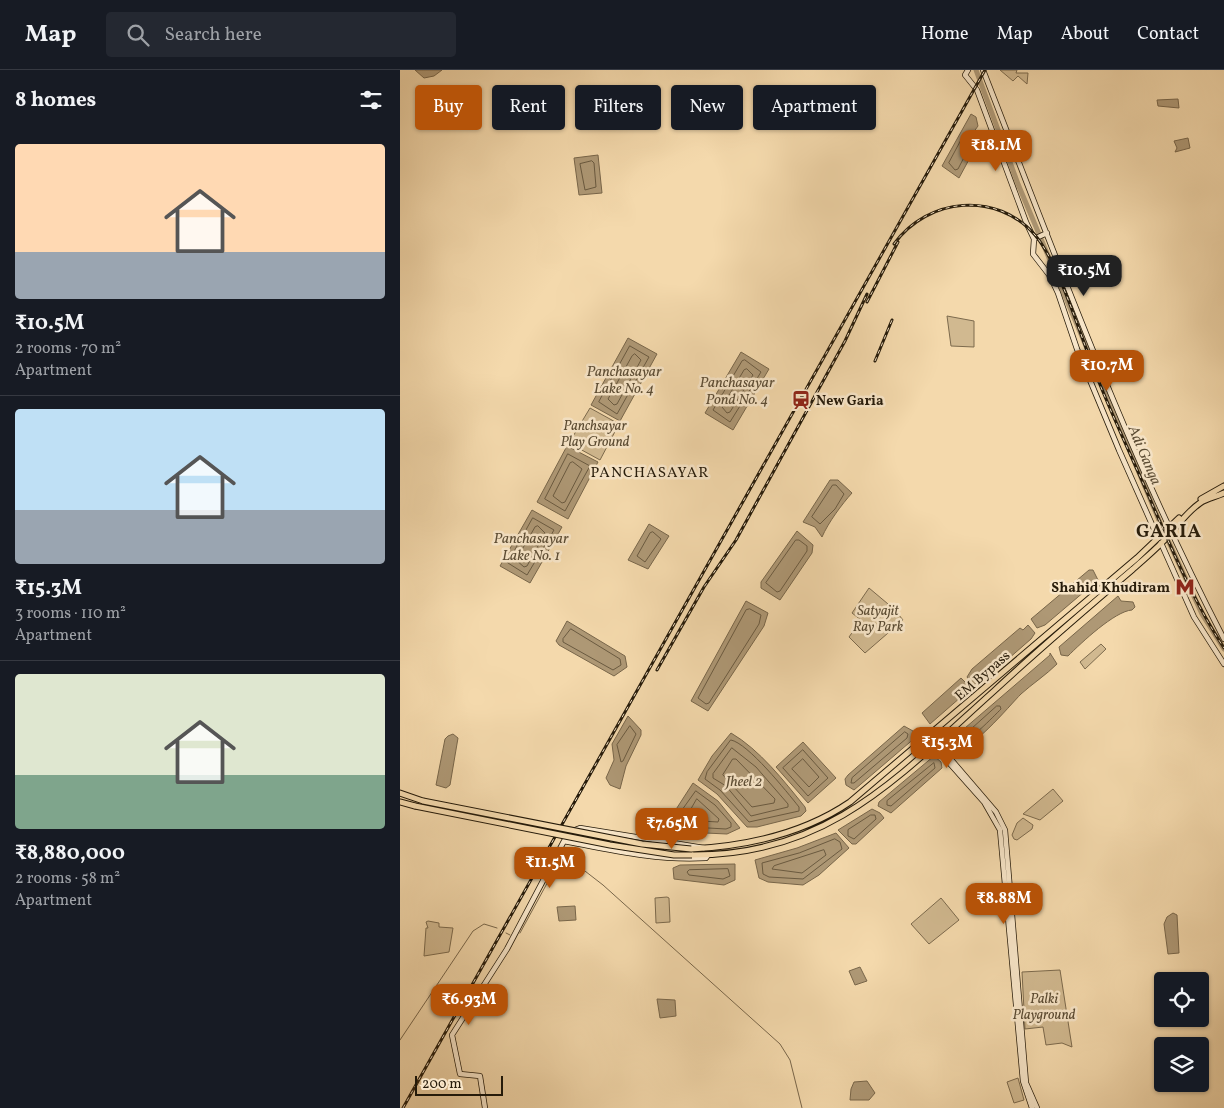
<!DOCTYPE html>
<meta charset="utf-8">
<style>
:root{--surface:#171b24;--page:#242831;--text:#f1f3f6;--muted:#9ea1a6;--line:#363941;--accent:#b45309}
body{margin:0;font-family:Vollkorn,serif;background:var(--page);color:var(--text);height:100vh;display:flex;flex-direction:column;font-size:19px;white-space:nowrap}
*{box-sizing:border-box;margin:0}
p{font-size:16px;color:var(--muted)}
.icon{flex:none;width:28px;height:28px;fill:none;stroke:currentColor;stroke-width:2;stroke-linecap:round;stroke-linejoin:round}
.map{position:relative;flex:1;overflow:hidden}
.sheet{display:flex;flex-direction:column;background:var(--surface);width:400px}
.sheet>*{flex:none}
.top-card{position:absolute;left:15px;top:15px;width:475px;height:45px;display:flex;gap:10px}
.fabs{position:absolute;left:754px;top:902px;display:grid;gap:10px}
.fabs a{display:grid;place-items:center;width:55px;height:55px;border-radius:5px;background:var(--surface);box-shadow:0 1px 4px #0004;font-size:25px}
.scale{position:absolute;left:15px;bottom:12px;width:88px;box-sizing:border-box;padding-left:5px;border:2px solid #261b0a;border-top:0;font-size:14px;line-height:18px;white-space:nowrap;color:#261b0a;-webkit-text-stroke:4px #f8e6c9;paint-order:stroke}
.price{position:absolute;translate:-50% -42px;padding:0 11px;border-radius:10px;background:var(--accent);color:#fff;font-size:16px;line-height:32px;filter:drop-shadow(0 1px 2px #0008)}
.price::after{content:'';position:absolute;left:50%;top:30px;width:15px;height:11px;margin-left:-8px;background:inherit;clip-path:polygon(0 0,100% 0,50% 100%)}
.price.current{background:#222;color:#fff}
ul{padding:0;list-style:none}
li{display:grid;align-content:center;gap:10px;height:265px;padding:0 15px}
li+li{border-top:1px solid var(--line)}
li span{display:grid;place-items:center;height:155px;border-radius:5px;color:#555}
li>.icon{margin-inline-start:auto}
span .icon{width:90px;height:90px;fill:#fffc;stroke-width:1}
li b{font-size:21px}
h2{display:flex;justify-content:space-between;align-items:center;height:60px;padding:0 15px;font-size:21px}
.tag{padding:0 18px;border-radius:5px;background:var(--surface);box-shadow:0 1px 4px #0004;font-size:18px;line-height:45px}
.tag.current{background:var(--accent);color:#fff}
header{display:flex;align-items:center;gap:30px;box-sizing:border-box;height:70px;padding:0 25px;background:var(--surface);border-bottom:1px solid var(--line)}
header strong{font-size:24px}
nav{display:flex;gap:28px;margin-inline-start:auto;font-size:18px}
.search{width:350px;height:45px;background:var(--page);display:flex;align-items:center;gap:12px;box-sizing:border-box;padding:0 18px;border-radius:5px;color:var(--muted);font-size:19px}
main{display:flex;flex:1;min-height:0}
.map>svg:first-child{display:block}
</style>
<header>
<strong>Map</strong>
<div class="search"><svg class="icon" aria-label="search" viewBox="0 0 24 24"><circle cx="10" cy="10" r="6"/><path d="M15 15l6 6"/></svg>Search here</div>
<nav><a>Home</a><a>Map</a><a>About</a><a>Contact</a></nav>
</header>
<main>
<section class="sheet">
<h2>8 homes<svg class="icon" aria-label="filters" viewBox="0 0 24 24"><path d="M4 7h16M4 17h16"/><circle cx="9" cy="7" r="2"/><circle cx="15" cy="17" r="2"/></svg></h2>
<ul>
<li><span style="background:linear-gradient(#ffd9b3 70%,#9aa5b1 0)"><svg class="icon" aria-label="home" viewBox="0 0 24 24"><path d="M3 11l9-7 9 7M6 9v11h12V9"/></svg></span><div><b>₹10.5M</b><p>2 rooms · 70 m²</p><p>Apartment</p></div></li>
<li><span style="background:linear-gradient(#bfe0f5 65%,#9aa5b1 0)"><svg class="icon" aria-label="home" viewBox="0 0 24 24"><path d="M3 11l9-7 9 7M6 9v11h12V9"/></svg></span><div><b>₹15.3M</b><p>3 rooms · 110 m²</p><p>Apartment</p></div></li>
<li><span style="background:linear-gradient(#dfe7d0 65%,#7fa58c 0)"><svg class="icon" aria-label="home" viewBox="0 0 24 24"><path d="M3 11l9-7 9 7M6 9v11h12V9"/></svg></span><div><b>₹8,880,000</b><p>2 rooms · 58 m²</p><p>Apartment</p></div></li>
</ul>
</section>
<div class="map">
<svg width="824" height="1038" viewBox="0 0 824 1038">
<rect width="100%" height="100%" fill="#f4d9ac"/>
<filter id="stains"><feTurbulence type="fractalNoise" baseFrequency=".004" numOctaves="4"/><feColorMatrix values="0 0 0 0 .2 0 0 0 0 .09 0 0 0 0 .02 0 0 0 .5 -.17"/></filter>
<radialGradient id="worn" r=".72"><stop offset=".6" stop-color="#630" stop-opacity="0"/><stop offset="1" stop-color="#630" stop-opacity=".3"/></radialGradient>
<path fill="#d1b990" stroke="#7c6a4d" d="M600 0H617L616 3H628L627 14 618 6 613 11Z
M547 246 574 251V277L551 276Z
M190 338 219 354 200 390 169 373Z
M469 518 494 539 503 550 465 583 449 567 461 550 452 543Z
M701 574 706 579 685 599 680 592Z
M653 719 663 731 640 750 623 744Z
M623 748 633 755 632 759 617 770 614 769 612 765 617 753Z
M267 827 269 828 270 852 256 853 255 828Z
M541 828 559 850 529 874 511 854Z
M28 851 39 853V857L53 858 49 882 24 886 26 858H28L26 852Z
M660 900 672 977 662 973 646 975 643 957 625 959 622 902Z
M618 1008 624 1030 614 1033 607 1012Z"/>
<path fill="#ae9875" stroke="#78664a" d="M15 0H42L34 6 24 8Z
M778 29 779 38 758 36 757 30Z
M571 44 576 47 578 56 573 63 579 71 559 108 542 96Z
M788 68 790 78 775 82 777 78 774 71Z
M198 85 202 123 179 125 174 88Z
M228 268 257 284 220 351 191 335Z
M341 282 369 299 333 360 305 343Z
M167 376 198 392 168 449 137 432Z
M430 410H438L452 423C442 434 428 453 422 467L415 457 403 452Z
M132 440 162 457 130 513 100 496Z
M249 454 269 466 248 499 228 490Z
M397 461 413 475 412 483 380 530 361 518V512Z
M689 500H693L698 510 645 555 637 558 631 549Z
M718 526 721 531 733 532 735 537 732 540C715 541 681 573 668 586L661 585 659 577Z
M346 531 368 543 364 556 308 641 291 631Z
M167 551 225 586 227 597 214 606 159 575 156 571Z
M628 555 635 563 631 569 584 610 573 615 567 607 572 599 620 558 623 560Z
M650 583 657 594C646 605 632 614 621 624 609 636 570 684 553 680L550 673 551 670 650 585Z
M561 608 571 618 569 620 530 654 522 643Z
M228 646 241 660V665L226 696 220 719 210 715 206 708 214 690 212 674Z
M504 656 513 661V665L516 667 454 720 446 715 445 709 448 705Z
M331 663C360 680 384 711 405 737L406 741 401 746 357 757H347L317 724 298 710 312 686Z
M53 664 58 668 50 715 46 718 36 715 45 669 48 666Z
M403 672 436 708 408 733 376 697Z
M534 686 541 692 542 698 491 743 478 736 479 732Z
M293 713 318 731 340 758 327 764 262 761Z
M472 739 480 743 484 748 456 774H452L438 760Z
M436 763 449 778 419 805 403 815 368 812 359 808 355 790 397 778Z
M335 794V810L324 815 274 809 273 798 280 795Z
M175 836 176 850 159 851 157 837Z
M773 843 777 845 779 883 768 884 764 854 767 847Z
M460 897 467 911 455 915 449 901Z
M257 929 275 930 276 946 260 948Z
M467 1011 475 1023 469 1030H450L451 1019 454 1012Z"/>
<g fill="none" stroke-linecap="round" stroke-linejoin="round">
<path stroke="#6a5a40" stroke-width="1" d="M564 65H568L572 72 558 99 555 100 549 93Z
M192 91 194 93 196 117 185 120 180 94Z
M230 276 249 287 217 344 199 332Z
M235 284 241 290 217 334 214 335 208 329 232 286Z
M345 290 361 302 330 352 313 340 342 291Z
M347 299 353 305 330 342 327 343 322 337 344 300Z
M168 384 190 396 165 441 145 429Z
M173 392 182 399 165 432 162 433 153 426 170 393Z
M433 415H436L444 424 435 439 420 454 412 447Z
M133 448 154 460 127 505 108 493Z
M138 456 145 463 127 496 124 497 116 490 135 457Z
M253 462 261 469 245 492 237 486 250 463Z
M396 470H399L407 476V481L380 521 377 522 366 513Z
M350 539 361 545 359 554 309 633 306 634 298 628 346 540Z
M171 559 220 589 221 595 213 600 163 572V569Z
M597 636H600L601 639C593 647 567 674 558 674V671Z
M230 656 236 664 223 691 221 692 217 675Z
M505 662 508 664 507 668 454 713H451L452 708Z
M331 670C348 673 387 722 399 737V741L349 752 320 720 305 709 307 702Z
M332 678 356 697 388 734V737L351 746 326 716 313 708V704Z
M403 680 428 708 408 726 383 698Z
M333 689H336L375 729 374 733 352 737 323 705Z
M403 689 419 707 409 717 392 699Z
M534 693 535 698 491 736 487 735V731Z
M296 721 315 735 331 753V757L326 759 273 756V753Z
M297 729 319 749 318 752 285 750Z
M471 745H475L476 749 454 769 448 766V760Z
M435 769 440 772 442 779 403 809 369 807 363 804 362 793 399 783Z
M424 780 426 785 402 803 372 799 374 796Z
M328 799 330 806 323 809 289 805 287 802 289 800Z"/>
<path stroke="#78664a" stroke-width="1" d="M106 863 110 865
M120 863 163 784 203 815 380 974 390 990 402 1038
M0 970 73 861 84 854 97 858"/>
<path stroke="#ae9875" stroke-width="5" d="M576 0 618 114 761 455 802 544 824 579"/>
<g stroke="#261b0a" stroke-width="6">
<path id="secondary" d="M568 0 565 5 577 20 626 152 634 169 633 184 650 206 658 223 677 279 719 380 758 468
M583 0C658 192 729 387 824 569
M634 169 647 163
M761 473 794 547 824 594
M530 665 596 742 605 760 626 1013 637 1038
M527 668 584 732 600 760 623 1011 632 1038
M164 771C211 780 257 791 306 788L308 785
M85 1038 80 1006 60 1004 52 965 107 879 164 771 175 760 180 758 304 778"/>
</g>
<g stroke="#261b0a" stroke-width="7">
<path id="primary" d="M801 429 824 416
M0 723 23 731
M0 732 15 736
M291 779C348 776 403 764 450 732L737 488 779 448
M292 785C429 786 499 706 594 621 639 579 686 539 733 499 745 488 758 478 769 465 779 454 787 442 800 433 807 428 816 427 824 423"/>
</g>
<use href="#secondary" stroke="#f8e6c9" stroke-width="4.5"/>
<use href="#primary" stroke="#f4d9ac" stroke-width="5"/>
<g stroke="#261b0a" stroke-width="3">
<path id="rail" d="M494 174C528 127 597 121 635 165 658 192 679 261 693 297 711 344 733 389 753 436 774 484 795 534 824 578
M467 232 498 172
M475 291 492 250
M257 600 304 517 336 470 445 271 467 224
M3 1038 585 0"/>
</g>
<use href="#rail" stroke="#f8e6c9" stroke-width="1" stroke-dasharray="4" stroke-linecap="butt"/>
<g stroke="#261b0a" stroke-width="7" stroke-linecap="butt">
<path id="primary-bridge" d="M23 731 242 774 291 779
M15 736 210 775 274 785H292"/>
</g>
<use href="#primary-bridge" stroke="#f4d9ac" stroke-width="5"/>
</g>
<defs>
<g id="station-bare" transform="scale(1.5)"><path d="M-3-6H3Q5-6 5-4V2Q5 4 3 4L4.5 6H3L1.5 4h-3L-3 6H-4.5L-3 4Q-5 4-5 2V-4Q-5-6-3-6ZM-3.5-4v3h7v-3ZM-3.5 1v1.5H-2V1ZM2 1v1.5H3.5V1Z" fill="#8f2418" stroke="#f8e6c9" stroke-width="2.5" paint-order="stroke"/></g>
<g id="metro-bare" transform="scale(1.5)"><path d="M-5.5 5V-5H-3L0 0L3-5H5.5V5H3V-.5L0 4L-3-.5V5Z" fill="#8f2418" stroke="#f8e6c9" stroke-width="2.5" paint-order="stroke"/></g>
</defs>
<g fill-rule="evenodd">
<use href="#station-bare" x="401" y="330"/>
<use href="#metro-bare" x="785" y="517"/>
</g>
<g text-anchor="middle" stroke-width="5" stroke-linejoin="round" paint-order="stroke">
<g font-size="14" font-weight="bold" fill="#261b0a" stroke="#f8e6c9" text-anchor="start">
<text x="416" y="335">New Garia</text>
<text x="770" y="522" text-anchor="end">Shahid Khudiram</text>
</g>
<g font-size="14" font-style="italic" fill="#594a32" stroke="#f8e6c9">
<text x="195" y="360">Panchsayar<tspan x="195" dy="16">Play Ground</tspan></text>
<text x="478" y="545">Satyajit<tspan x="478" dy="16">Ray Park</tspan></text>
<text x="644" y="933">Palki<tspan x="644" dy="16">Playground</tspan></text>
</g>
<g font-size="14" fill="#261b0a" stroke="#f8e6c9">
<text transform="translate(582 605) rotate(-41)" y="5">EM Bypass</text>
</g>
<g font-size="15" font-style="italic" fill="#5c4d35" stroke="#f8e6c9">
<text x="224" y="306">Panchasayar<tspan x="224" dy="17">Lake No. 4</tspan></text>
<text x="337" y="317">Panchasayar<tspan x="337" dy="17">Pond No. 4</tspan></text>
<text transform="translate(745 385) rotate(67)" y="5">Adi Ganga</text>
<text x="131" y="473">Panchasayar<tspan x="131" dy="17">Lake No. 1</tspan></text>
<text x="344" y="716">Jheel 2</text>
</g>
<g font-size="15" letter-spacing="1" fill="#261b0a" stroke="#f8e6c9">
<text x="250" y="407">PANCHASAYAR</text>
</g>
<g font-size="19" font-weight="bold" letter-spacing="1" fill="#261b0a" stroke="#f8e6c9">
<text x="769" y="467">GARIA</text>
</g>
</g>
<rect width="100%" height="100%" filter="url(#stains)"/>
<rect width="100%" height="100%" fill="url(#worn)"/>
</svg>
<div class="fabs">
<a><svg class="icon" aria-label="locate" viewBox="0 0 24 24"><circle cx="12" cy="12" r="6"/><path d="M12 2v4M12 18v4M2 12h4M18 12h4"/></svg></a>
<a><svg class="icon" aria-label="layers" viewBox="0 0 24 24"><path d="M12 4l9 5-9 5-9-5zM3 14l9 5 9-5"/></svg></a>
</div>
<div class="scale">200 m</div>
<b class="price" style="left:596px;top:102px">₹18.1M</b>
<b class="price current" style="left:684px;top:227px">₹10.5M</b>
<b class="price" style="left:707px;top:322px">₹10.7M</b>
<b class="price" style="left:547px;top:699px">₹15.3M</b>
<b class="price" style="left:272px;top:780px">₹7.65M</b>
<b class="price" style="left:150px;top:819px">₹11.5M</b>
<b class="price" style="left:604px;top:855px">₹8.88M</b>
<b class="price" style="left:69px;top:956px">₹6.93M</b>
<div class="top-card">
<a class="tag current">Buy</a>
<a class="tag">Rent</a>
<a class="tag">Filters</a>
<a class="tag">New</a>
<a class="tag">Apartment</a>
</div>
</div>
</main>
